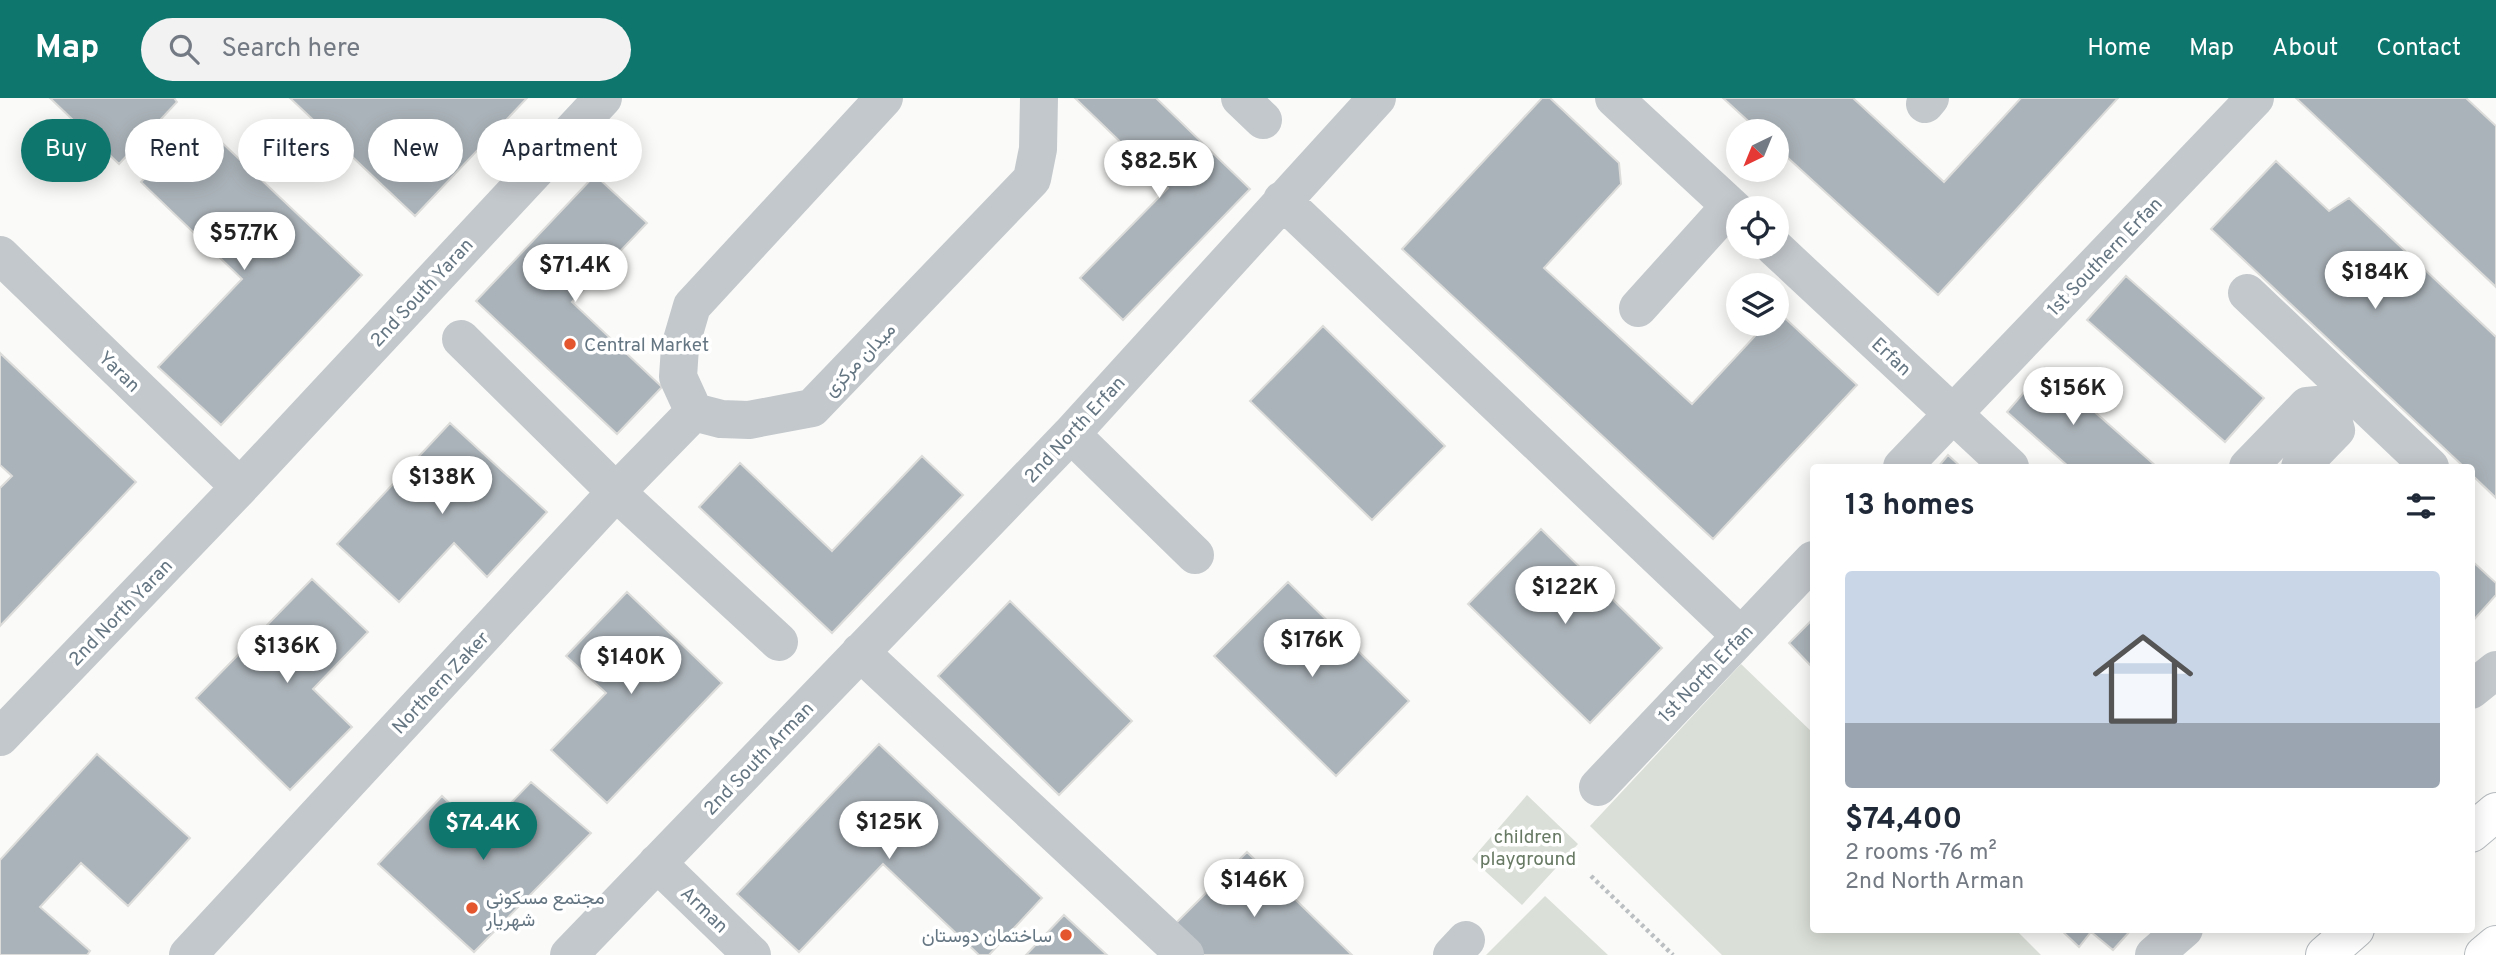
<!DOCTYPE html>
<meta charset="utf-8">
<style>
:root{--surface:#fff;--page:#f2f2f3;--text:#1f2937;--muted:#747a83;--accent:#0f766e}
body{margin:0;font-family:Overpass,Vazirmatn,sans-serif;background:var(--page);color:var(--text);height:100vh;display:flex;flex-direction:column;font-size:26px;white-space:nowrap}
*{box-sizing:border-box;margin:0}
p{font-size:23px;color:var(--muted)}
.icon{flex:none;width:38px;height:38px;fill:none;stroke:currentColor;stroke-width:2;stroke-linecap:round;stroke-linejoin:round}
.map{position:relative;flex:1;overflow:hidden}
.side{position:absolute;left:1810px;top:366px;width:665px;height:469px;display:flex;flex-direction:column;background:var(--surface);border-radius:7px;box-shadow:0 4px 18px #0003}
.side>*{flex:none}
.hud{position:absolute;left:21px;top:21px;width:665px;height:63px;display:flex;gap:14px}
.needle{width:46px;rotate:223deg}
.fabs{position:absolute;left:1726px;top:21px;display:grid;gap:14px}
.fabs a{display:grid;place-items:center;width:63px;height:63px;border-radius:50%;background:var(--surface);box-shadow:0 4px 18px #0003;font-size:35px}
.price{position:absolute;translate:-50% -60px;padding:0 16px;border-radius:24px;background:#fff;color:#222;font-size:23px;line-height:46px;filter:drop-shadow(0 2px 4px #0008)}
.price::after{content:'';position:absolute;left:50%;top:42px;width:21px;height:16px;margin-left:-10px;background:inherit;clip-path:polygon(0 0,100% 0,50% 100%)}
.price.selected{background:var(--accent);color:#fff}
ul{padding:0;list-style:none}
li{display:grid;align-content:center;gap:14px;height:371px;padding:0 35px}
li span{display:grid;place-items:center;height:217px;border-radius:7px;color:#555}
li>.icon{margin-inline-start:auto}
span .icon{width:126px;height:126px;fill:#fffc;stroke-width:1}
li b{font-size:30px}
h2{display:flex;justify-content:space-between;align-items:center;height:84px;padding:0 35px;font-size:30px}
.pill{padding:0 24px;border-radius:32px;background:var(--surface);box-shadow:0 4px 18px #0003;font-size:24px;line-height:63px}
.pill.selected{background:var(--accent);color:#fff}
header{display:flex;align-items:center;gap:42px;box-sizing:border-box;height:98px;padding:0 35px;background:var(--accent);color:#fff}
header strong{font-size:33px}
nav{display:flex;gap:38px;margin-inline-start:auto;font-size:24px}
.search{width:490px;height:63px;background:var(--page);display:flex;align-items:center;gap:18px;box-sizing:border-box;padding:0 24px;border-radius:38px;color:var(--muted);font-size:26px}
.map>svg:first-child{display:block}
</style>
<header>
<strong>Map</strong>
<div class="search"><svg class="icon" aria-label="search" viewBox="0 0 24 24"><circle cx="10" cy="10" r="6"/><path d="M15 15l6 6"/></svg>Search here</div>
<nav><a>Home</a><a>Map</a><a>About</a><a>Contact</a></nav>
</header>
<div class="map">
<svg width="2496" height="857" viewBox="0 0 2496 857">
<rect width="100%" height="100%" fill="#fafaf8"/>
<path fill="#dadfd7" d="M1741 566 1813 635V831H2015L2041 857H1722L1590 728Z
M1527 697 1578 746 1522 807 1472 761Z
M1545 798 1608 857H1486Z"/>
<path fill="#aab3b9" stroke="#dcdcda" stroke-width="2" d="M50 0H174L177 4 119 66Z
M290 0H527L415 118Z
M1075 0H1156L1250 91 1123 222 1080 180 1168 90Z
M1542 0H1550L1619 65 1621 86 1544 170 1692 306 1766 226H1776V222L1786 221 1857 287 1713 441 1402 151Z
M1723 0H1853L1944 84 2021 0H2118L1938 197 1776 49V33H1759Z
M2296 0H2466L2496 28V189Z
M199 23 362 177 221 327 158 269 242 181 141 84Z
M2276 63 2329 113 2349 100 2496 239V400L2471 376V369H2464L2211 131Z
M595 77 647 125 572 204 662 289 617 336 476 203Z
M2126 178 2264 300 2225 344 2087 222Z
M1323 228 1445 348 1372 422 1250 303Z
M0 255 136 384 0 528V390L12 378 0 367Z
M2045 270 2157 369H2069L2007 314Z
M450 325 547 414 487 479 454 445 399 504 337 446Z
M1948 357 1961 369H1938Z
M922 358 963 397 832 535 699 409 740 365 832 453Z
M1541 431 1662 550 1590 625 1468 506Z
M2471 462 2496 485V497L2471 525Z
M312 481 368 534 313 591 352 629 290 692 196 600Z
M1288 484 1409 603 1336 678 1214 558Z
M627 494 722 585 607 705 551 652 606 595 566 558Z
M1010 503 1132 623 1059 697 938 578Z
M1813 521V570L1789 545Z
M879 646 1042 800 989 857H979L883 766 799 854 737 796Z
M97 656 190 740 128 808 81 765 40 809 90 853 87 857H0V762Z
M531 684 591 735 474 854 378 766 442 698 481 736Z
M1247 754 1352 857H1203L1173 828Z
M1064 817 1107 857H1026Z
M2060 831H2132L2113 852 2091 834 2079 849Z"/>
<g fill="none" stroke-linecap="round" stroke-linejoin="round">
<g stroke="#b5babe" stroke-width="40">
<path id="major" d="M2471 735 2496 714
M2325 857 2355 831
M2484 857 2496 847"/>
</g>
<path stroke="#bbbfc2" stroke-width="4.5" stroke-dasharray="3.5 3.5" stroke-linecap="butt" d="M1591 778 1673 857"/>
<path stroke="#c3c8cc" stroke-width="38" d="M884 0 692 208 680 249 678 279 694 314 721 321 749 322 812 310 1032 81 1038 51 1039 0
M1240 0 1263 22
M1614 0 1738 115
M1925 6 1930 0
M1282 102 1741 538
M1774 149 2010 369
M0 157 240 389
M2247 195 2430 369
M1638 210 1730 108
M461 241 616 394 779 544
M1071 336 1195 457
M1902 369 2255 0
M2248 369 2307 308 2328 306
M2300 369 2336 332 2328 306
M860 554 1185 857
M2471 592 2496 572
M0 639 240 389 603 0
M1598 689 1813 462
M657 765 752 857
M188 857 616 394 694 314
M569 857 1071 336 1377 0
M1452 857 1466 842
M2154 857 2184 831"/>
<use href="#major" stroke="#fff" stroke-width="38"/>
</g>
<g fill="#e4572e" stroke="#fff" stroke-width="2.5">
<circle cx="570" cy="246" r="7"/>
<circle cx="472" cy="810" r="7"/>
<circle cx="1066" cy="837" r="7"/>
</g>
<g text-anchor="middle" stroke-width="7" stroke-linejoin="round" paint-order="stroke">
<g font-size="19" fill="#657683" stroke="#fff">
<text transform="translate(2104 158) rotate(-46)" y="7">1st Southern Erfan</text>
<text transform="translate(421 194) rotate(-47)" y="7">2nd South Yaran</text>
<text transform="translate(1892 258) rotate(43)" y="7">Erfan</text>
<text transform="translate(859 261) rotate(-46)" y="7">میدان مرکزی</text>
<text transform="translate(120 273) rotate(44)" y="7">Yaran</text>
<text transform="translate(1074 331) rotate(-47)" y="7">2nd North Erfan</text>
<text transform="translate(120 514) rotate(-46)" y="7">2nd North Yaran</text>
<text transform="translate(1705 575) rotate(-46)" y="7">1st North Erfan</text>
<text transform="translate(440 584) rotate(-47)" y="7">Northern Zaker</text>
<text transform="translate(758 660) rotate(-46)" y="7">2nd South Arman</text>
<text transform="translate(705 811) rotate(44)" y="7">Arman</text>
</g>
<g font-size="19" fill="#657683" stroke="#fff" text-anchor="start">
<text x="584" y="253">Central Market</text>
<text x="486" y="806">مجتمع مسکونی<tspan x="486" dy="22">شهریار</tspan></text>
<text x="1052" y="844" text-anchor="end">ساختمان دوستان</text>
</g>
<g font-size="19" fill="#687a64" stroke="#fff">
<text x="1528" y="745">children<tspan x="1528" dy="22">playground</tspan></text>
</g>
</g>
</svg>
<div class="fabs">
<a><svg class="needle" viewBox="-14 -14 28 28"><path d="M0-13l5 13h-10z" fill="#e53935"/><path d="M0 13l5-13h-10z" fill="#747a83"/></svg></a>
<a><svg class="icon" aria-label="locate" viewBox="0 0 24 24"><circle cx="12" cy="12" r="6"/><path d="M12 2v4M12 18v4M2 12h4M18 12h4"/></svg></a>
<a><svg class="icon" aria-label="layers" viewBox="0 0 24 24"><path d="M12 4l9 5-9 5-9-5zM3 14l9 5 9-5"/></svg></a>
</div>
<b class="price" style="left:1159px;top:102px">$82.5K</b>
<b class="price" style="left:244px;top:174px">$57.7K</b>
<b class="price" style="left:575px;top:206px">$71.4K</b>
<b class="price" style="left:2375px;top:213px">$184K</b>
<b class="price" style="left:2073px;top:329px">$156K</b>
<b class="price" style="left:442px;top:418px">$138K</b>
<b class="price" style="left:1565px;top:528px">$122K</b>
<b class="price" style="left:1312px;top:581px">$176K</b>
<b class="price" style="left:287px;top:587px">$136K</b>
<b class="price" style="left:631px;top:598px">$140K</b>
<b class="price" style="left:889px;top:763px">$125K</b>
<b class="price selected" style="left:483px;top:764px">$74.4K</b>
<b class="price" style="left:1254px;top:821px">$146K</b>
<div class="hud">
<a class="pill selected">Buy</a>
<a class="pill">Rent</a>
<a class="pill">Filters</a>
<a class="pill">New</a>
<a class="pill">Apartment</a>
</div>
<section class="side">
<h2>13 homes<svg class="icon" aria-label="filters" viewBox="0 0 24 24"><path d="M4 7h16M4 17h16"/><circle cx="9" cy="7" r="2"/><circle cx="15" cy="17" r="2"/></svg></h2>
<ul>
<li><span style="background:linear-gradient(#c9d6e8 70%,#9aa5b1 0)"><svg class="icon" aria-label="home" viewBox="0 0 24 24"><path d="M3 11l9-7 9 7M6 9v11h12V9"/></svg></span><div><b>$74,400</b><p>2 rooms · 76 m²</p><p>2nd North Arman</p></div></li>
</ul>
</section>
</div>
